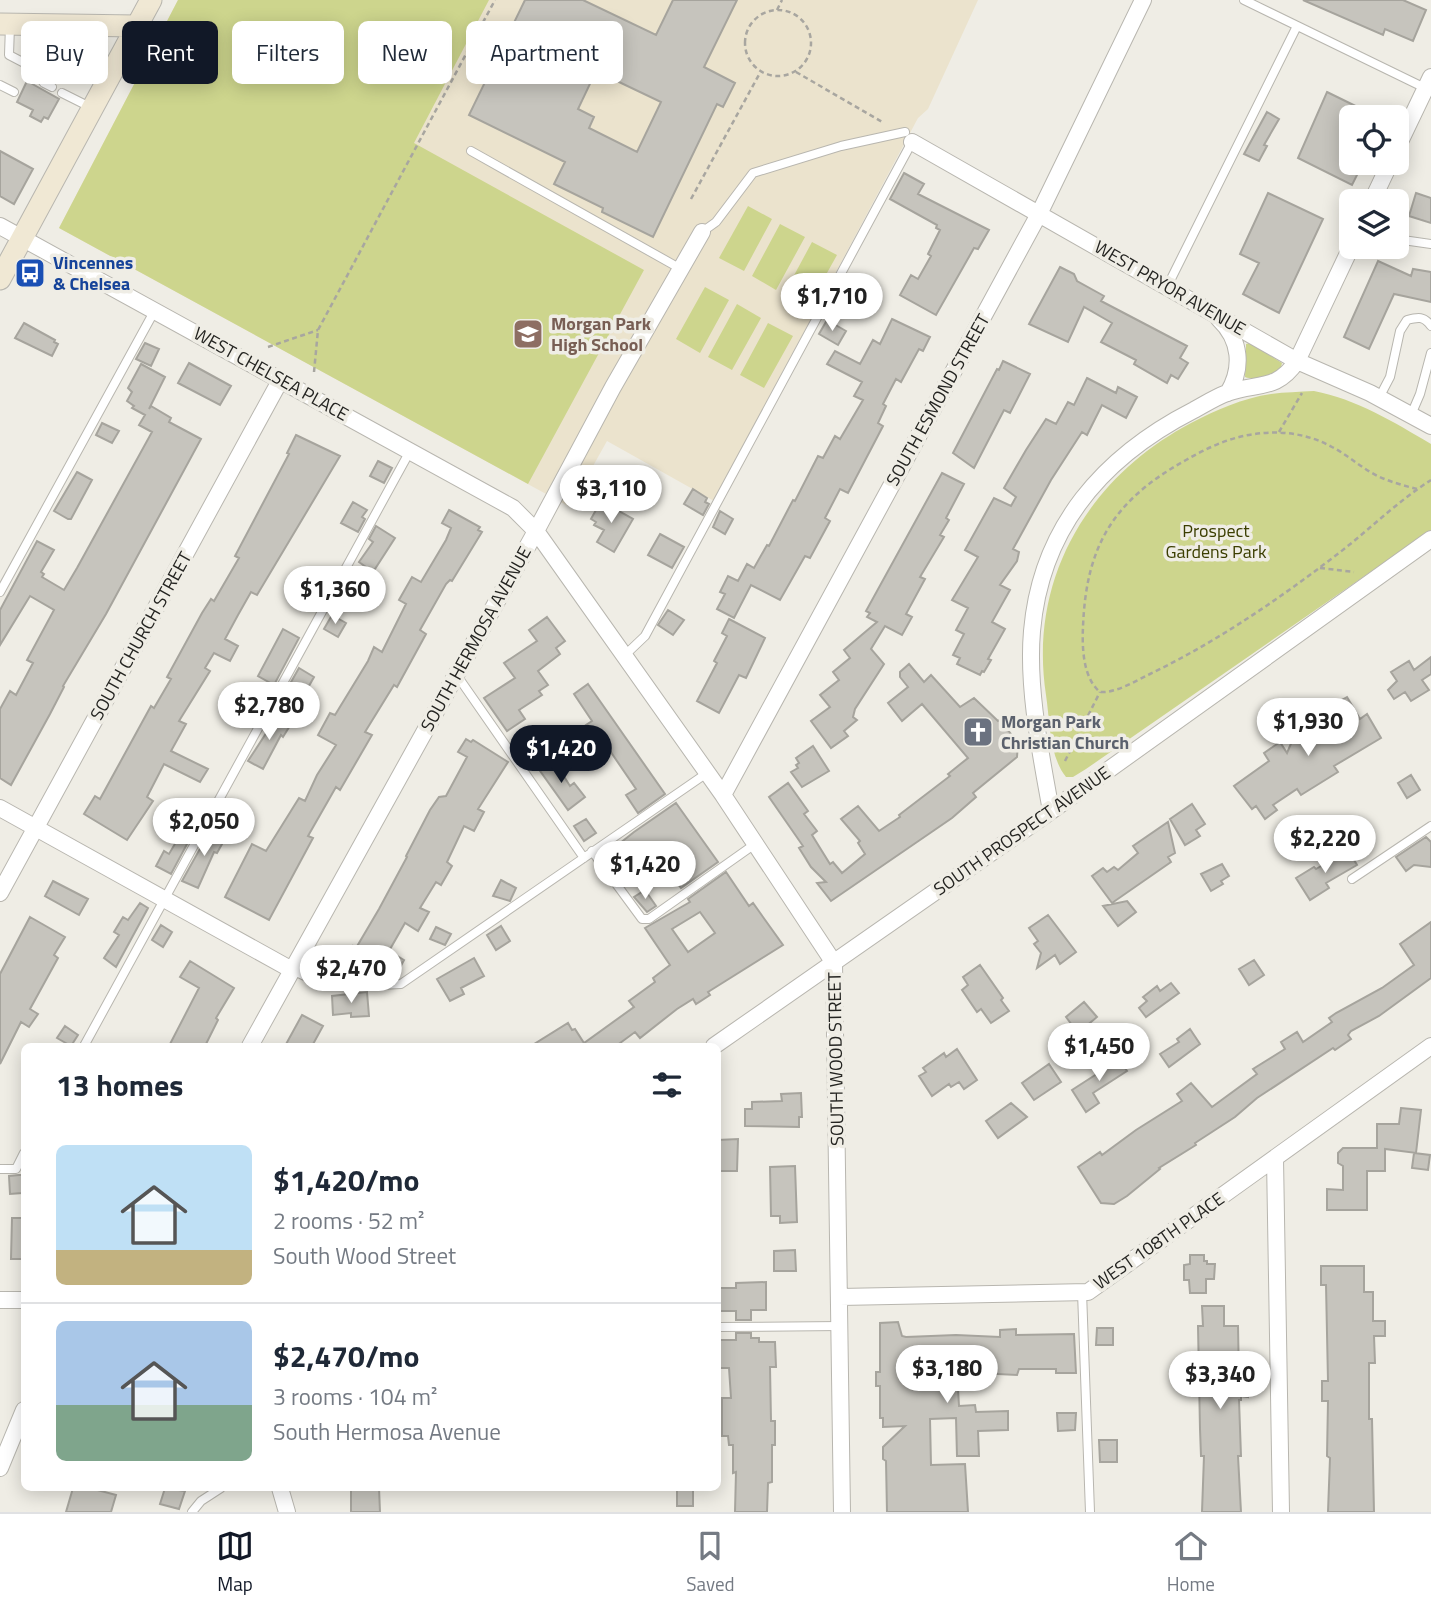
<!DOCTYPE html>
<meta charset="utf-8">
<style>
:root{--surface:#fff;--page:#f2f2f3;--text:#1f2937;--muted:#747a83;--line:#e0e1e3;--accent:#111827}
body{margin:0;font-family:"Titillium Web",sans-serif;background:var(--page);color:var(--text);height:100vh;display:flex;flex-direction:column;font-size:26px;white-space:nowrap}
*{box-sizing:border-box;margin:0}
p{font-size:23px;color:var(--muted)}
.icon{flex:none;width:38px;height:38px;fill:none;stroke:currentColor;stroke-width:2;stroke-linecap:round;stroke-linejoin:round}
.map{position:relative;flex:1;overflow:hidden}
.details{position:absolute;left:21px;top:1043px;width:700px;height:448px;display:flex;flex-direction:column;background:var(--surface);border-radius:10px;box-shadow:0 4px 18px #0003}
.details>*{flex:none}
.guide{position:absolute;left:21px;top:21px;width:700px;height:63px;display:flex;gap:14px}
.tools{position:absolute;left:1339px;top:105px;display:grid;gap:14px}
.tools a{display:grid;place-items:center;width:70px;height:70px;border-radius:10px;background:var(--surface);box-shadow:0 4px 18px #0003;font-size:35px}
.price{position:absolute;translate:-50% -60px;padding:0 16px;border-radius:24px;background:#fff;color:#222;font-size:23px;line-height:46px;filter:drop-shadow(0 2px 4px #0008)}
.price::after{content:'';position:absolute;left:50%;top:42px;width:21px;height:16px;margin-left:-10px;background:inherit;clip-path:polygon(0 0,100% 0,50% 100%)}
.price.on{background:var(--accent);color:#fff}
ul{padding:0;list-style:none}
li{display:flex;align-items:center;gap:21px;height:175px;padding:0 35px}
li+li{border-top:2px solid var(--line)}
li span{display:grid;place-items:center;flex:none;width:196px;height:140px;border-radius:10px;color:#555}
li>.icon{margin-inline-start:auto}
span .icon{width:84px;height:84px;fill:#fffc;stroke-width:1}
li b{font-size:30px}
h2{display:flex;justify-content:space-between;align-items:center;height:84px;padding:0 35px;font-size:30px}
.chip{padding:0 24px;border-radius:10px;background:var(--surface);box-shadow:0 4px 18px #0003;font-size:24px;line-height:63px}
.chip.on{background:var(--accent);color:#fff}
.dock{display:flex;justify-content:space-around;align-items:center;height:98px;border-top:2px solid var(--line);background:var(--surface);font-size:19px;color:var(--muted)}
.dock a{display:grid;justify-items:center;gap:4px}
.dock .on{color:var(--accent)}
.map>svg:first-child{display:block}
</style>
<div class="map">
<svg width="1431" height="1512" viewBox="0 0 1431 1512">
<rect width="100%" height="100%" fill="#efede5"/>
<path fill="#ebe3cd" d="M178 0H978L928 109 918 118 714 501 607 441 570 507 59 228Z"/>
<path fill="#cdd58d" d="M178 0H489L414 143 644 270 528 484 59 228Z
M748 206 772 219 744 271 719 258Z
M780 224 805 237 776 290 752 276Z
M812 242 837 255 808 307 784 294Z
M705 287 729 300 700 353 676 339Z
M737 304 761 318 732 370 708 357Z
M768 323 793 336 764 388 740 375Z
M1250 343 1282 363 1280 371C1272 376 1255 381 1245 377L1246 347V344Z
M1314 391C1356 399 1394 422 1431 444V530L1086 769 1073 777H1066C1049 756 1050 721 1046 695 1028 578 1089 477 1191 423 1216 410 1243 398 1271 394 1285 392 1299 392 1314 391Z"/>
<path fill="#c6c4bd" stroke="#a6a49d" stroke-width="2" fill-rule="evenodd" d="M525 0H583L656 35 673 0H737L704 67 735 83 723 107 717 104 653 237 602 212 603 208 554 184 565 162 469 115ZM596 71 661 102 637 152 589 128 594 117 578 109Z
M1303 0H1403L1426 10 1413 41 1385 29 1383 35Z
M27 81 59 99 48 119 44 117 41 122 30 116 33 110 17 102Z
M1327 92 1378 117H1351V163H1363L1352 185 1298 158Z
M1267 112 1279 119 1264 145 1267 146 1259 161 1244 154Z
M0 151 33 169 14 204 0 196Z
M904 173 924 184 918 194 989 230 978 249 974 248 936 315 900 295 911 275 918 279 931 256 928 254 940 230 936 228 937 225 890 199Z
M1268 193 1323 219 1279 313 1243 294 1259 263 1240 254Z
M1416 193 1431 198V223L1409 216Z
M1378 261 1411 276 1413 269 1431 272V302L1394 294 1369 349 1344 337Z
M1060 267 1074 274 1077 281 1104 296 1101 301 1187 346 1180 358 1188 363 1178 379 1171 375 1167 383 1134 364 1136 360 1101 342 1112 323 1084 307 1068 342 1029 324Z
M892 319 930 337 923 351 919 349 901 382 896 379 883 404 886 406 878 423 883 426 848 493 840 489 825 518 830 521 810 558 805 556 780 600 751 585 734 618 717 609 725 594 720 592 728 576 738 581 747 564 754 568 767 545 769 546 793 500 795 501 818 456 823 458 835 436 840 439 863 400 854 396 862 382 827 364 835 351 860 364 873 340 880 344Z
M827 320 846 331 838 345 819 334Z
M24 323 55 340 54 342 58 344 52 356 15 338Z
M145 343 159 349 151 366 136 359Z
M1003 361 1030 374 1010 413 1004 410 974 468 953 453 997 369 999 370Z
M189 363 231 386 220 405 178 383Z
M141 364 165 377 149 409 151 406 171 418 169 422 201 439 106 614 63 686 64 687 50 714 11 785 0 778V709L10 691 16 695 33 663 27 660 54 610 30 596 0 645V610L37 541 54 550 41 572 44 574 42 577 64 590 77 568 152 432 139 425 145 415 132 408 134 406 127 401 132 392 128 388Z
M1087 378 1116 393 1118 387 1137 397 1126 418 1102 405 1087 435 1082 432 1051 480 1013 549 1019 552 1017 561 1000 585 1010 590 992 622 1005 629 988 659 991 660 984 672 982 671 980 675 957 664 960 658 953 655 964 634 956 630 968 608 952 600 978 557 965 550 994 498 1011 506 1016 497 1004 488 1026 450 1046 419 1056 424 1068 402 1074 405Z
M102 423 119 431 112 443 96 435Z
M296 435 340 456 257 595 251 592 238 615 225 639 238 646 230 661 214 653 205 668 210 671 179 721 186 724 171 751 208 769 200 782 164 764 147 797 153 801 127 840 84 814 95 796 100 799 151 706 154 708 171 679 167 677 202 613 211 599 214 601 239 558 235 556 289 454 287 453Z
M378 461 392 468 384 483 370 476Z
M77 472 92 480 71 519H68L54 511Z
M942 473 964 484 946 518 949 520 940 535 944 537 920 577 925 579 906 614 912 617 902 635 885 626 871 649 884 664 855 709 853 717 857 720 844 731 848 736 831 748 811 721 830 707 820 695 839 680 833 672 850 658 844 650 877 622 867 617 870 613 866 611Z
M693 489 707 498 705 502 709 504 703 515 684 504Z
M601 501 633 519 614 552 597 542 604 530 594 525 596 522 591 519Z
M353 502 367 510 362 517 365 519 358 532 341 523Z
M449 510 480 527 478 530 482 532 452 581 450 580 446 584 420 630 426 634 397 687 394 685 365 732 372 735 340 790 336 787 308 836 313 838 269 920 225 897 252 844 266 851 299 798 305 801 317 775 336 745 318 735 330 713 335 715 368 661 374 647 382 652 406 604 399 600 412 577 421 582 446 540 451 528 442 523Z
M720 511 733 519 725 534 713 527Z
M376 526 395 538 373 572 359 562 373 542 369 539Z
M660 534 684 547 672 568 648 555Z
M668 610 684 620 673 635 658 625Z
M332 615 346 623 338 637 324 629Z
M547 617 565 641 556 648 560 654 538 671 548 685 539 691 542 695 519 710 525 719 507 731 484 698 515 678 504 663 537 641 529 630Z
M729 619 765 638 746 678 739 675 719 713 697 701 717 663 714 661 727 636 722 633Z
M283 629 299 638 274 685 258 676Z
M1431 657V674L1422 680 1429 690 1411 701 1405 692 1394 699 1388 690 1397 681 1391 672 1409 661 1414 670Z
M909 664 924 682 931 675 960 707 974 698 998 721 1000 720 1018 743 1017 757 973 793 976 797 952 818 831 901 817 883 826 882 811 867 799 848 803 846 769 797 788 783 808 811 804 814 817 831 812 835 830 864 833 862 842 873 865 854 858 843 860 841 841 819 858 806 879 831 900 817 899 815 950 776 948 774 968 758 922 704 902 721 888 703 908 687 900 677V672Z
M299 668 314 677 301 700 286 691Z
M588 684 665 794 638 813 626 795 636 789 604 742 601 744 586 725 592 721 574 694Z
M1347 697 1360 719 1367 714 1381 738 1334 766 1338 772 1301 795 1297 789 1273 805 1277 810 1265 819 1256 806 1252 809 1234 786 1269 761 1264 753 1280 742 1287 753 1296 732 1305 725 1309 729 1330 717 1326 709Z
M278 715 291 724 283 737 281 735 263 769 248 761Z
M466 739 471 742 473 740 508 762 478 809 484 812 474 831 464 826 447 862 452 866 441 885 436 882 420 908 429 912 418 931 405 923 389 951 404 960 396 975 381 967 376 975 365 970 366 974 344 962 353 946 356 948 379 909 407 857 406 856 430 810 439 797 446 796 467 757 458 752Z
M813 746 829 771 802 787 791 772 798 768 796 765 799 763 796 758Z
M553 759 570 786 574 783 585 797 568 810 538 768Z
M1411 775 1420 790 1407 798 1398 783Z
M676 803 718 862 681 888 651 845 646 849 644 846 614 869 604 856 634 832Z
M1192 804 1205 824 1196 830 1200 836 1185 845 1170 819Z
M586 819 596 833 584 841 574 826Z
M1168 822 1175 853 1168 857 1171 862 1112 903 1092 876 1103 868 1107 872 1114 867 1118 870 1138 853 1133 846Z
M185 827 194 831 171 874 156 866 164 851 169 854Z
M211 829 226 837 217 853 214 852 198 888 182 881Z
M1426 837 1431 842V867L1414 865 1406 871 1396 857Z
M1348 850 1357 865 1326 883 1329 888 1310 900 1296 878 1314 867 1316 869Z
M1222 864 1229 876 1221 881 1223 884 1211 891 1201 874Z
M726 872 749 906 753 903 783 945 708 992 710 995 696 1004 693 999 677 1009 640 1038 635 1032 616 1046H531L568 1023 572 1030 575 1029 584 1043 634 1007 629 1001 655 982 653 978 670 965 645 928 690 902 688 899ZM700 912 715 933 688 952 672 929Z
M501 880 516 888 510 901 493 896Z
M53 881 88 899 79 915 45 896Z
M645 890 656 906 647 912 634 897Z
M1127 901 1136 912 1118 926 1103 906Z
M140 903 148 908 116 967 104 958 119 935 114 932 123 917 128 920Z
M1048 915 1076 952 1060 964 1055 955 1037 968 1041 953 1034 944 1038 941 1029 928Z
M30 917 65 937 54 955 58 958 30 1009 38 1014 29 1027 21 1022 0 1064V974Z
M1431 922V978L1379 1016 1351 1031 1348 1035 1351 1039 1335 1050 1333 1048 1257 1098 1235 1117 1195 1143 1196 1145 1159 1168 1160 1169 1127 1196 1114 1204 1101 1203 1078 1167 1100 1152 1102 1155 1136 1130 1182 1101 1177 1094 1191 1083 1212 1107 1257 1074 1253 1069 1285 1049 1281 1042 1297 1032 1303 1042 1332 1022 1329 1018 1336 1013 1382 988 1414 965 1400 944Z
M161 925 172 932 163 947 152 940Z
M501 926 510 941 496 950 487 935Z
M436 927 451 934 445 945 430 939Z
M474 958 484 976 461 988 464 994 450 1001 437 979Z
M1254 960 1264 975 1249 985 1239 969Z
M190 961 234 988 216 1018 218 1020 205 1046H169L199 988 180 977Z
M980 965 1003 998 1001 1000 1009 1011 991 1023 981 1009 977 1012 962 990 968 985 963 977Z
M1171 983 1179 993 1146 1017 1139 1008 1147 1001 1143 997 1157 986 1160 991Z
M367 992 369 1016 351 1017V1013L333 1015 332 996Z
M1084 1002 1097 1017 1078 1033 1066 1017Z
M302 1015 323 1026 312 1046H285Z
M65 1026 78 1035 71 1046 57 1038Z
M1190 1029 1200 1044 1169 1067 1160 1054 1179 1042 1177 1039Z
M957 1049 977 1080 964 1089 959 1082 951 1087 949 1084 932 1096 919 1076 926 1072 923 1068 944 1053 946 1057Z
M1116 1055 1127 1071 1093 1093 1099 1103 1086 1112 1072 1090 1103 1070 1100 1065Z
M1049 1064 1061 1082 1034 1100 1022 1083Z
M801 1093 802 1117H799V1127L745 1126V1109H752V1102L782 1101 781 1094Z
M1011 1103 1027 1117 998 1138 986 1121Z
M1401 1108 1421 1110 1416 1153 1385 1149V1171H1367V1210H1327V1189L1343 1190V1166L1338 1163V1153L1343 1148H1377V1124H1399Z
M738 1139 737 1171H718V1140Z
M1414 1153 1430 1155 1428 1170 1412 1168Z
M795 1166 797 1222 780 1223V1216H771L770 1167Z
M19 1175H22V1193L10 1194 9 1176Z
M12 1218H24V1259H11Z
M795 1250 796 1271H774V1251Z
M1190 1255H1204V1261H1207V1264H1215L1214 1279H1206V1293H1190L1189 1280H1184V1265L1190 1264Z
M1321 1266H1364V1292H1373V1321H1385V1336H1374L1375 1363H1369V1419H1372L1374 1512H1328L1330 1458 1327 1456 1328 1401H1322V1381H1328L1326 1285H1321Z
M766 1282V1310H751V1320H736V1311H718V1288H736V1283Z
M1202 1306H1224V1326H1238L1239 1381H1248V1397L1241 1396V1400H1239L1241 1456H1238L1241 1512H1202L1204 1456H1201L1200 1429 1198 1326H1203Z
M898 1322 902 1336 906 1337 956 1335 1000 1337V1330L1016 1329V1335L1074 1334 1076 1373H1056V1369H1019L1017 1375 957 1372 959 1406 975 1405 976 1412 1008 1411V1430L978 1431 979 1456H957L956 1418 930 1419 931 1465 965 1464 968 1512H887L886 1461 883 1459V1447L905 1426 883 1427V1418H880V1386H876V1372H880V1323ZM935 1353 936 1386H911L909 1355Z
M1097 1328H1113V1345H1096Z
M736 1333H751V1338H759V1342H775L776 1367H770L771 1421H775V1445H772V1482L768 1483 767 1512H735L736 1472 733 1473V1445H729L728 1436H722V1398H731L729 1368H718V1340H736Z
M1057 1413H1076L1075 1430 1058 1431Z
M1099 1440H1117V1462H1100Z
M73 1488H90L116 1495 111 1512H66Z
M165 1488 185 1491 179 1509 160 1504Z
M351 1488H379L380 1512H351Z
M677 1489H693V1506H677Z"/>
<g fill="none" stroke-linecap="round" stroke-linejoin="round">
<g stroke="#b8b6af" stroke-width="10">
<path id="service" d="M1244 0 1425 88
M10 26 9 55 32 67 44 83 52 87
M0 85 14 92
M62 93 92 108
M471 151 681 269
M702 232 716 222 753 173 841 146 905 132
M1396 239 1431 244
M1167 287 1297 26
M1379 398 1390 377 1400 331 1407 320C1418 317 1424 316 1431 326
M1411 415 1420 394 1431 353
M0 592 155 310
M624 656 645 636 912 142
M456 674 584 858
M592 851 642 919H649L755 844
M1352 879 1431 826
M292 970 317 982 357 986 401 984 707 773
M84 1046 410 451
M0 1169H16L24 1153
M1082 1292 1090 1512
M718 1327 841 1326
M192 1512 201 1501 221 1488"/>
</g>
<g stroke="#b8b6af" stroke-width="18">
<path id="minor" d="M912 142 1297 361 1370 393 1431 426
M1396 150 1431 77
M1372 201 1390 163
M0 226 513 508 536 531 723 795 834 963 842 1512
M1219 319C1241 340 1243 368 1228 393
M723 795 1039 214 1143 0
M0 808 292 970
M1051 811C1041 755 1027 688 1032 631 1041 527 1104 456 1194 410 1205 404 1216 397 1227 393 1257 382 1276 392 1297 361L1351 247
M0 893 281 379
M250 1046 536 531 613 387 702 232
M714 1046 1051 811 1431 539
M1275 1159 1281 1512
M840 1297 1088 1292 1431 1046
M0 1300H24
M0 1468 24 1410
M280 1488 287 1512"/>
</g>
<g stroke="#b8b6af" stroke-width="23">
<path id="secondary" d="M0 24 136 26
M0 279 151 0"/>
</g>
<path stroke="#a8a6a0" stroke-width="2.5" stroke-dasharray="5 3.5" stroke-linecap="butt" d="M777 10 782 0
M745 43a33 33 0 1 1 66 0a33 33 0 1 1-66 0Z
M796 72 884 123
M691 199 761 71
M268 347 318 330
M314 372 318 330 495 0
M1279 432 1302 393
M1417 489C1402 485 1386 481 1372 473 1358 465 1346 454 1332 447 1309 434 1281 430 1255 434 1230 437 1207 448 1186 460 1114 500 1086 545 1083 627 1082 648 1083 678 1100 692 1117 693 1135 681 1150 674 1218 641 1279 599 1339 553 1370 529 1398 501 1431 480
M1320 568 1354 572
M1065 761 1100 692"/>
<use href="#service" stroke="#fff" stroke-width="8"/>
<use href="#minor" stroke="#fff" stroke-width="16"/>
<use href="#secondary" stroke="#f0e8d4" stroke-width="21"/>
</g>
<defs>
<g id="bus-square" transform="scale(1.575)"><rect x="-9" y="-9" width="18" height="18" rx="4" fill="#1a4fb4" stroke="#efede5"/><path d="M-5-6H5V4H4V6H2V4H-2V6H-4V4H-5ZM-3.5-4V0h7V-4ZM-3.5 1.2v1.5H-2V1.2ZM2 1.2v1.5H3.5V1.2Z" fill="#fff"/></g>
<g id="school-square" transform="scale(1.575)"><rect x="-9" y="-9" width="18" height="18" rx="4" fill="#8d6e63" stroke="#efede5"/><path d="M0-5L7-2L0 1L-7-2ZM-4 1L0 2.5L4 1V4Q0 6-4 4Z" fill="#fff"/></g>
<g id="church-square" transform="scale(1.575)"><rect x="-9" y="-9" width="18" height="18" rx="4" fill="#6b7280" stroke="#efede5"/><path d="M-1.2-6h2.4v3.5h3.3v2.4h-3.3V6h-2.4V-.1h-3.3v-2.4h3.3Z" fill="#fff"/></g>
</defs>
<g fill-rule="evenodd">
<use href="#bus-square" x="30" y="273"/>
<use href="#school-square" x="528" y="334"/>
<use href="#church-square" x="978" y="732"/>
</g>
<g text-anchor="middle" stroke-width="7" stroke-linejoin="round" paint-order="stroke">
<g font-size="18" font-weight="bold" fill="#164399" stroke="#efede5" text-anchor="start">
<text x="53" y="269">Vincennes<tspan x="53" dy="21">&amp; Chelsea</tspan></text>
</g>
<g font-size="18" fill="#242421" stroke="#efede5">
<text transform="translate(1170 288) rotate(30)" y="6">WEST PRYOR AVENUE</text>
<text transform="translate(271 374) rotate(29)" y="6">WEST CHELSEA PLACE</text>
<text transform="translate(938 400) rotate(-61)" y="6">SOUTH ESMOND STREET</text>
<text transform="translate(141 636) rotate(-61)" y="6">SOUTH CHURCH STREET</text>
<text transform="translate(476 639) rotate(-61)" y="6">SOUTH HERMOSA AVENUE</text>
<text transform="translate(1022 831) rotate(-35)" y="6">SOUTH PROSPECT AVENUE</text>
<text transform="translate(836 1059) rotate(-91)" y="6">SOUTH WOOD STREET</text>
<text transform="translate(1159 1241) rotate(-35)" y="6">WEST 108TH PLACE</text>
</g>
<g font-size="18" font-weight="bold" fill="#785e54" stroke="#efede5" text-anchor="start">
<text x="551" y="330">Morgan Park<tspan x="551" dy="21">High School</tspan></text>
</g>
<g font-size="18" fill="#3b3e01" stroke="#efede5">
<text x="1216" y="537">Prospect<tspan x="1216" dy="21">Gardens Park</tspan></text>
</g>
<g font-size="18" font-weight="bold" fill="#5b616d" stroke="#efede5" text-anchor="start">
<text x="1001" y="728">Morgan Park<tspan x="1001" dy="21">Christian Church</tspan></text>
</g>
</g>
</svg>
<div class="tools">
<a><svg class="icon" aria-label="locate" viewBox="0 0 24 24"><circle cx="12" cy="12" r="6"/><path d="M12 2v4M12 18v4M2 12h4M18 12h4"/></svg></a>
<a><svg class="icon" aria-label="layers" viewBox="0 0 24 24"><path d="M12 4l9 5-9 5-9-5zM3 14l9 5 9-5"/></svg></a>
</div>
<b class="price" style="left:832px;top:333px">$1,710</b>
<b class="price" style="left:611px;top:525px">$3,110</b>
<b class="price" style="left:335px;top:626px">$1,360</b>
<b class="price" style="left:269px;top:742px">$2,780</b>
<b class="price" style="left:1308px;top:758px">$1,930</b>
<b class="price on" style="left:561px;top:785px">$1,420</b>
<b class="price" style="left:204px;top:858px">$2,050</b>
<b class="price" style="left:1325px;top:875px">$2,220</b>
<b class="price" style="left:645px;top:901px">$1,420</b>
<b class="price" style="left:351px;top:1005px">$2,470</b>
<b class="price" style="left:1099px;top:1083px">$1,450</b>
<b class="price" style="left:947px;top:1405px">$3,180</b>
<b class="price" style="left:1220px;top:1411px">$3,340</b>
<div class="guide">
<a class="chip">Buy</a>
<a class="chip on">Rent</a>
<a class="chip">Filters</a>
<a class="chip">New</a>
<a class="chip">Apartment</a>
</div>
<section class="details">
<h2>13 homes<svg class="icon" aria-label="filters" viewBox="0 0 24 24"><path d="M4 7h16M4 17h16"/><circle cx="9" cy="7" r="2"/><circle cx="15" cy="17" r="2"/></svg></h2>
<ul>
<li><span style="background:linear-gradient(#bfe0f5 75%,#c2b280 0)"><svg class="icon" aria-label="home" viewBox="0 0 24 24"><path d="M3 11l9-7 9 7M6 9v11h12V9"/></svg></span><div><b>$1,420/mo</b><p>2 rooms · 52 m²</p><p>South Wood Street</p></div></li>
<li><span style="background:linear-gradient(#a9c7e8 60%,#7fa58c 0)"><svg class="icon" aria-label="home" viewBox="0 0 24 24"><path d="M3 11l9-7 9 7M6 9v11h12V9"/></svg></span><div><b>$2,470/mo</b><p>3 rooms · 104 m²</p><p>South Hermosa Avenue</p></div></li>
</ul>
</section>
</div>
<nav class="dock">
<a class="on"><svg class="icon" aria-label="map" viewBox="0 0 24 24"><path d="M3 6l6-2 6 2 6-2v14l-6 2-6-2-6 2zM9 4v14M15 6v14"/></svg>Map</a>
<a><svg class="icon" aria-label="saved" viewBox="0 0 24 24"><path d="M7 4h10v16l-5-4-5 4z"/></svg>Saved</a>
<a><svg class="icon" aria-label="home" viewBox="0 0 24 24"><path d="M3 11l9-7 9 7M6 9v11h12V9"/></svg>Home</a>
</nav>
